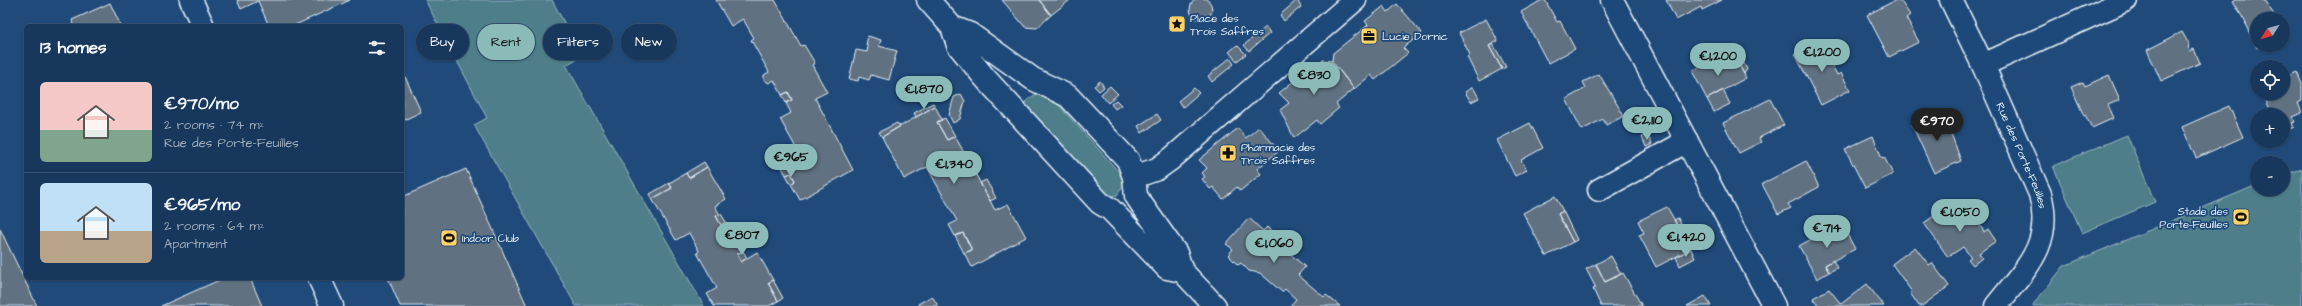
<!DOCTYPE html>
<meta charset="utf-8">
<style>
:root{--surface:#17385c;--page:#203f62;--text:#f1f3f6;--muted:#9eacbb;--line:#365272;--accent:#8bbbb9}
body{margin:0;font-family:"Architects Daughter",sans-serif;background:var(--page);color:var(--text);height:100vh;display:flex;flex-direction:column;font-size:15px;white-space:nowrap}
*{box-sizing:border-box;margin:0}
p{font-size:13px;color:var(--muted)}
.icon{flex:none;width:22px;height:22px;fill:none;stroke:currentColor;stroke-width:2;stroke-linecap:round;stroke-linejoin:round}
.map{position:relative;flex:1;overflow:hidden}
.drawer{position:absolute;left:24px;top:24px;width:380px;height:256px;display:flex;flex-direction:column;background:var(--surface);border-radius:6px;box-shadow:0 1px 3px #0004,0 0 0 1px var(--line)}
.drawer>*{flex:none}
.guide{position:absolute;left:416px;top:24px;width:380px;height:36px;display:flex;gap:8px}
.needle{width:26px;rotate:233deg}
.controls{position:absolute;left:2250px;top:12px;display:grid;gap:8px}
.controls a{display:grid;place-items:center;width:40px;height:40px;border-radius:50%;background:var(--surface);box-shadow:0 1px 3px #0004,0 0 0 1px var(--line);font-size:20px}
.price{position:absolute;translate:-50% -34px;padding:0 9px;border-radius:14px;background:var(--accent);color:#111;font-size:13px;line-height:26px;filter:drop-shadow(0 1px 2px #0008)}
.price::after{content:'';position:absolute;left:50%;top:24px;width:12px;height:9px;margin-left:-6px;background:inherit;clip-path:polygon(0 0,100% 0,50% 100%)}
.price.active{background:#222;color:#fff}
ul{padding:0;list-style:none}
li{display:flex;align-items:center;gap:12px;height:100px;padding:0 16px}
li+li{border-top:1px solid var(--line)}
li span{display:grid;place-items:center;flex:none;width:112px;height:80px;border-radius:6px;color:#555}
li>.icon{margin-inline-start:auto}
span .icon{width:48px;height:48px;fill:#fffc;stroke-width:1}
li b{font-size:17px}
h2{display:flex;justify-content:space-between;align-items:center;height:48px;padding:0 16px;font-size:17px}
.chip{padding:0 14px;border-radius:18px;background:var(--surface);box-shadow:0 1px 3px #0004,0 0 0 1px var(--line);font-size:14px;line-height:36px}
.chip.active{background:var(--accent);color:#111}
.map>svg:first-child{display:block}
</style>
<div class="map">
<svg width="2302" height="306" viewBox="0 0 2302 306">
<rect width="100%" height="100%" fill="#1f4a7a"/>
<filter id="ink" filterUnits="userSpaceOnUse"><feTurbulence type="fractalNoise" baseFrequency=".025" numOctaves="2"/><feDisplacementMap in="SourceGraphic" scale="8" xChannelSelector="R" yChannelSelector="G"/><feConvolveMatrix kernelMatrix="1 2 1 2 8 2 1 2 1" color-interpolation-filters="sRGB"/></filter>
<g filter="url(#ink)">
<path fill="#4e7e89" stroke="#9bb8c0" d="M425 0H552L582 56 566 65 704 306H576L474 125 487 118Z
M1046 91 1119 172 1125 184 1117 195 1110 197 1099 190 1025 109 1027 100 1036 94Z
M2127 135 2155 202 2082 233 2053 166Z
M2302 169V306H2032L2064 266 2257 185V189H2283V175Z"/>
<path fill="#617181" stroke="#e8f1f8" d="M1190 9a11 11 0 1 1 22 0a11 11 0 1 1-22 0Z
M237 0H350L293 26H269L258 1 241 9Z
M716 0H775L801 46 804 45 815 63 812 65 827 92 815 98 853 170 800 200 791 184 795 181 791 173 786 175 776 156 795 146 780 119 791 113 786 103 792 100 788 92 782 95 774 80 769 83 764 80V75L769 72 751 40 754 38 743 19 731 26Z
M1002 0H1039L1051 15 1037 28 1025 27Z
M1039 0H1070L1051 15Z
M1297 0 1301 7 1284 21 1280 15Z
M1542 0H1545L1557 22 1560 21 1575 49 1548 63 1521 12Z
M1666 0H1722L1702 10 1701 7 1676 20Z
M1896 0H1900L1910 15 1906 18 1919 42 1889 57 1867 15Z
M2236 0H2264L2277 19H2257V45H2263L2257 48 2245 24 2246 23 2233 2Z
M110 3 120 24 116 26H74L72 20Z
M1397 4 1422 33 1403 48 1408 53 1375 80 1371 75 1354 89 1332 61 1333 53 1368 25 1365 21 1384 6 1388 12Z
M1486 19 1498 41 1489 46 1502 69 1479 81 1467 57 1470 55 1459 33Z
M1266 27 1270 33 1249 51 1244 45Z
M2182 32 2190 46 2188 47 2190 51 2194 49 2200 63 2161 81 2147 50Z
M868 36 881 40 879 46 897 51 889 80 871 75 869 80 859 77 858 81 849 79 856 50 867 52 868 46 866 45Z
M1824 40 1833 57 1829 59 1837 75 1841 73 1850 90 1821 105 1795 54Z
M1493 44 1506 67 1502 69 1489 46Z
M1237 45 1246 54 1237 61 1229 52Z
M1729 47 1735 58 1720 66 1717 58 1719 53Z
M1230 58 1234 64 1212 82 1208 76Z
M1717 58 1720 66 1736 58 1746 78 1707 99 1692 71Z
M1323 60 1332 61 1354 89 1336 104 1339 108 1320 124 1317 120 1294 138 1280 110 1289 103 1279 93 1317 62 1319 64Z
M1737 61 1743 62 1747 69 1744 74Z
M402 70 421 112 402 121Z
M2297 72 2302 84V101L2298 103 2302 113 2293 117 2295 122 2292 123 2294 127 2283 132V115H2273L2262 93H2283V78Z
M1599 74 1624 116 1606 125 1603 119 1582 130 1566 99 1586 88 1583 82Z
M2109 75 2120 100 2108 105 2114 118 2092 128 2085 115 2084 116 2071 87 2083 82 2085 86Z
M1100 81 1104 87 1099 91 1094 86Z
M1110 86 1118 94 1108 103 1101 94Z
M1473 87 1479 98 1471 102 1465 92Z
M1194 88 1199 93 1183 107 1178 101Z
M1723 90 1730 104 1714 112 1707 99Z
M788 92 792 100 786 103 782 95Z
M961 94 965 101 960 119 953 123 949 115 954 97Z
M1770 99 1784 125 1759 138 1761 142 1739 153 1723 123Z
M1116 100 1121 105 1115 109 1111 104Z
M933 103 935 106 916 117 914 113Z
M935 106 942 120 937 122 947 140 955 136 995 210 1008 204 1026 237 972 267 964 253 972 250 963 233 955 236 949 225 957 221 927 167 904 179 882 137Z
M2229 106 2243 137 2196 158 2182 127Z
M1943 111 1961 161 1934 173 1912 125Z
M1157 114 1161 120 1142 133 1138 126Z
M945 118 955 136 947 140 937 122Z
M897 123 900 126 882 137 879 132Z
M1530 123 1543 148 1521 160 1527 170 1515 176 1497 140Z
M1259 127 1279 151 1257 169 1261 174 1240 191 1237 187 1223 199 1213 187 1210 189 1202 179 1205 177 1202 173 1207 168 1199 160 1238 128 1246 138Z
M1647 134 1652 144 1646 147 1642 137Z
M1873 136 1882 158 1884 157 1893 174 1865 188 1845 149Z
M1806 161 1819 187 1788 204 1791 208 1778 214 1762 184Z
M704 162 707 167 689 178 686 173Z
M707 167 726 199 715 206 720 215 716 216 721 225 726 222 735 242 737 241 743 251 737 254 741 262 757 252 773 280 768 283 778 301 769 306H714L707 294 717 288 697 253 699 251 689 233 676 240 652 199 672 188 669 183 686 173 689 178Z
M466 169 527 306H400L388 278H402V197Z
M791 173 795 181 791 184 786 175Z
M986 180 996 198 990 201 980 183Z
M669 183 672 188 652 199 650 194Z
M1555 196 1563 211 1558 214 1573 242 1546 256 1523 213Z
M1968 204 1984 232 1988 229 1996 241 1979 253 1982 258 1973 265 1968 259 1971 257 1963 247 1948 257 1924 223 1945 208H1949L1953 214Z
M1667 207 1691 249 1656 267 1639 235 1644 233 1638 221Z
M1563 211 1577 240 1573 242 1558 214Z
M721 214 726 222 721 225 716 216Z
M1249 218 1263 231 1267 227 1288 246 1285 249 1305 267 1298 275 1324 297 1326 295 1340 306H1290L1296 299 1285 289 1282 292 1260 273 1249 271 1241 263 1238 265 1228 255 1233 249 1226 244Z
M1678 218 1685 233 1681 235 1674 220Z
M1841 223 1855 249 1825 265 1829 272 1817 279 1799 246Z
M0 229 37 306H0Z
M963 233 972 250 964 253 955 236Z
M1915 247 1929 265 1932 263 1949 286 1922 306H1919L1910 293 1912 292 1892 264Z
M1691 249 1695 258 1680 266 1676 257Z
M743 251 747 258 741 262 737 254Z
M1611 256 1621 274 1605 282 1596 264Z
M1833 260 1837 268 1829 272 1825 265Z
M1596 264 1605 282 1623 273 1642 306H1601L1593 289 1596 288 1586 269Z
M224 278H250L262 306H161Z
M773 280 783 298 778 301 768 283Z
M1867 284 1884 306H1819L1813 298 1829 289 1841 304Z
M932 296 938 306H919L918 304Z
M1705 296 1711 306H1687Z"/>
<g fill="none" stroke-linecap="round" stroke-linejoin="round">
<g stroke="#e8f1f8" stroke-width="25">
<g id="minor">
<path d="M191 0 203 26"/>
<path d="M1612 0 1774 306"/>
<path id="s1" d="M1951 0 1983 65 2040 194C2054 245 2025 269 1996 306"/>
<path d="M1983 65 2126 0"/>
<path d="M1134 177 1157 169 1171 159 1355 0"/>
<path d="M1599 190 1687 141"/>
<path d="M319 278 332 306"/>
</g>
</g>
<g stroke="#e8f1f8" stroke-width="25">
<path id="tertiary" d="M928 0 952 27 958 45 985 78 1100 203 1110 209 1167 268 1182 271
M952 27 970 34 1033 79 1068 96 1128 160 1134 177 1136 196 1142 205 1176 253 1182 271 1215 306"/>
</g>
<use href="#minor" stroke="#1f4a7a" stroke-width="22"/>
<use href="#tertiary" stroke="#1f4a7a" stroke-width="22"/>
</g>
</g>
<defs>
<g id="sight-square" transform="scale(0.9)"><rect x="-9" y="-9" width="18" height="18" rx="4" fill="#ffd166" stroke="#1f4a7a"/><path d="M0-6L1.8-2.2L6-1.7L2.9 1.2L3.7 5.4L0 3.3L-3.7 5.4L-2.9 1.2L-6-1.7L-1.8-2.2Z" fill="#111"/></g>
<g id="office-square" transform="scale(0.9)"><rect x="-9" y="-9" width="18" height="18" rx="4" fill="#ffd166" stroke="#1f4a7a"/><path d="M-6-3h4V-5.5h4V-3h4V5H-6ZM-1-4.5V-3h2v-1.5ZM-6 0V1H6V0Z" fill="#111"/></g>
<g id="pharmacy-square" transform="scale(0.9)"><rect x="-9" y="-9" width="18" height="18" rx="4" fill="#ffd166" stroke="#1f4a7a"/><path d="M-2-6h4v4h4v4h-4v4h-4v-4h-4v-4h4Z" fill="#111"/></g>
<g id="stadium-square" transform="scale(0.9)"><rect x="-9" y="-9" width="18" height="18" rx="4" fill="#ffd166" stroke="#1f4a7a"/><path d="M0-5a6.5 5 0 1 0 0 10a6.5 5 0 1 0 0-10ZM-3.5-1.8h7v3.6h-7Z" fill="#111"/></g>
</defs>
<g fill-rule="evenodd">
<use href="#sight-square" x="1177" y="24"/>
<use href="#office-square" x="1369" y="36"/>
<use href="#pharmacy-square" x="1228" y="153"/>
<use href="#stadium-square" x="2241" y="217"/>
<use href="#stadium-square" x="449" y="238"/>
</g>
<g text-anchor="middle" stroke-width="3.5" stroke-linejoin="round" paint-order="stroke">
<g font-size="11" fill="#e8f1f8" stroke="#1f4a7a" text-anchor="start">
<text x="1190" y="22">Place des<tspan x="1190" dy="13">Trois Saffres</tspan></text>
<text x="1382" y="40">Lucie Dornic</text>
<text x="1241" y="151">Pharmacie des<tspan x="1241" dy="13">Trois Saffres</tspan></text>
<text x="2228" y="215" text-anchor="end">Stade des<tspan x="2228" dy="13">Porte-Feuilles</tspan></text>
<text x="462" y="242">Indoor Club</text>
</g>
<g font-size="11" fill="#e8f1f8" stroke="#1f4a7a">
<text dy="4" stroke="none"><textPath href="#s1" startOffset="171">Rue des Porte-Feuilles</textPath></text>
</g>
</g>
</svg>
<div class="controls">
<a><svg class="needle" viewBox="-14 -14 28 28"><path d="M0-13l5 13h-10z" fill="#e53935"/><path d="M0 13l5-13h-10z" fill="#9eacbb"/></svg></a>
<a><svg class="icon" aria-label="locate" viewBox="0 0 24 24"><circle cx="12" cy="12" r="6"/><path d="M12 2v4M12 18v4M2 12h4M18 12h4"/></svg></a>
<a>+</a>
<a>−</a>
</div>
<b class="price" style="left:1822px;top:73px">€1,200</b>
<b class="price" style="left:1718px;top:77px">€1,200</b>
<b class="price" style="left:1314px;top:96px">€830</b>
<b class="price" style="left:924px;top:110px">€1,870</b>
<b class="price" style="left:1647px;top:141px">€2,110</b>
<b class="price active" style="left:1937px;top:142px">€970</b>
<b class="price" style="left:791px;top:178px">€965</b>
<b class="price" style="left:954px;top:185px">€1,340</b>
<b class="price" style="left:1960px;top:233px">€1,050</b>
<b class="price" style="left:1827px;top:249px">€714</b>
<b class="price" style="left:742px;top:256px">€807</b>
<b class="price" style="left:1686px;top:258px">€1,420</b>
<b class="price" style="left:1274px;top:264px">€1,060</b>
<div class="guide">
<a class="chip">Buy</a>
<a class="chip active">Rent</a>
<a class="chip">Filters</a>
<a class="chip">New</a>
</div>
<section class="drawer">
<h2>13 homes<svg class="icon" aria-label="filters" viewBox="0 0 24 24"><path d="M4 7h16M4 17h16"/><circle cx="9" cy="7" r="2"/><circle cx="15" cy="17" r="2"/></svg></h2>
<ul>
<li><span style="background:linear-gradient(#f6c9c9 60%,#7fa58c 0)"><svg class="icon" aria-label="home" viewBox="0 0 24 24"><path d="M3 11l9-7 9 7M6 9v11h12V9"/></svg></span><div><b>€970/mo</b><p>2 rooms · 74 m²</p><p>Rue des Porte-Feuilles</p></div></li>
<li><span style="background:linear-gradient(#bfe0f5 60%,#b9a48a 0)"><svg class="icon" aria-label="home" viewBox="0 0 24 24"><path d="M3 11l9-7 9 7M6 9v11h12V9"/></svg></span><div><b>€965/mo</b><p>2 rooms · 64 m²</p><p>Apartment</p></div></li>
</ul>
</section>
</div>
